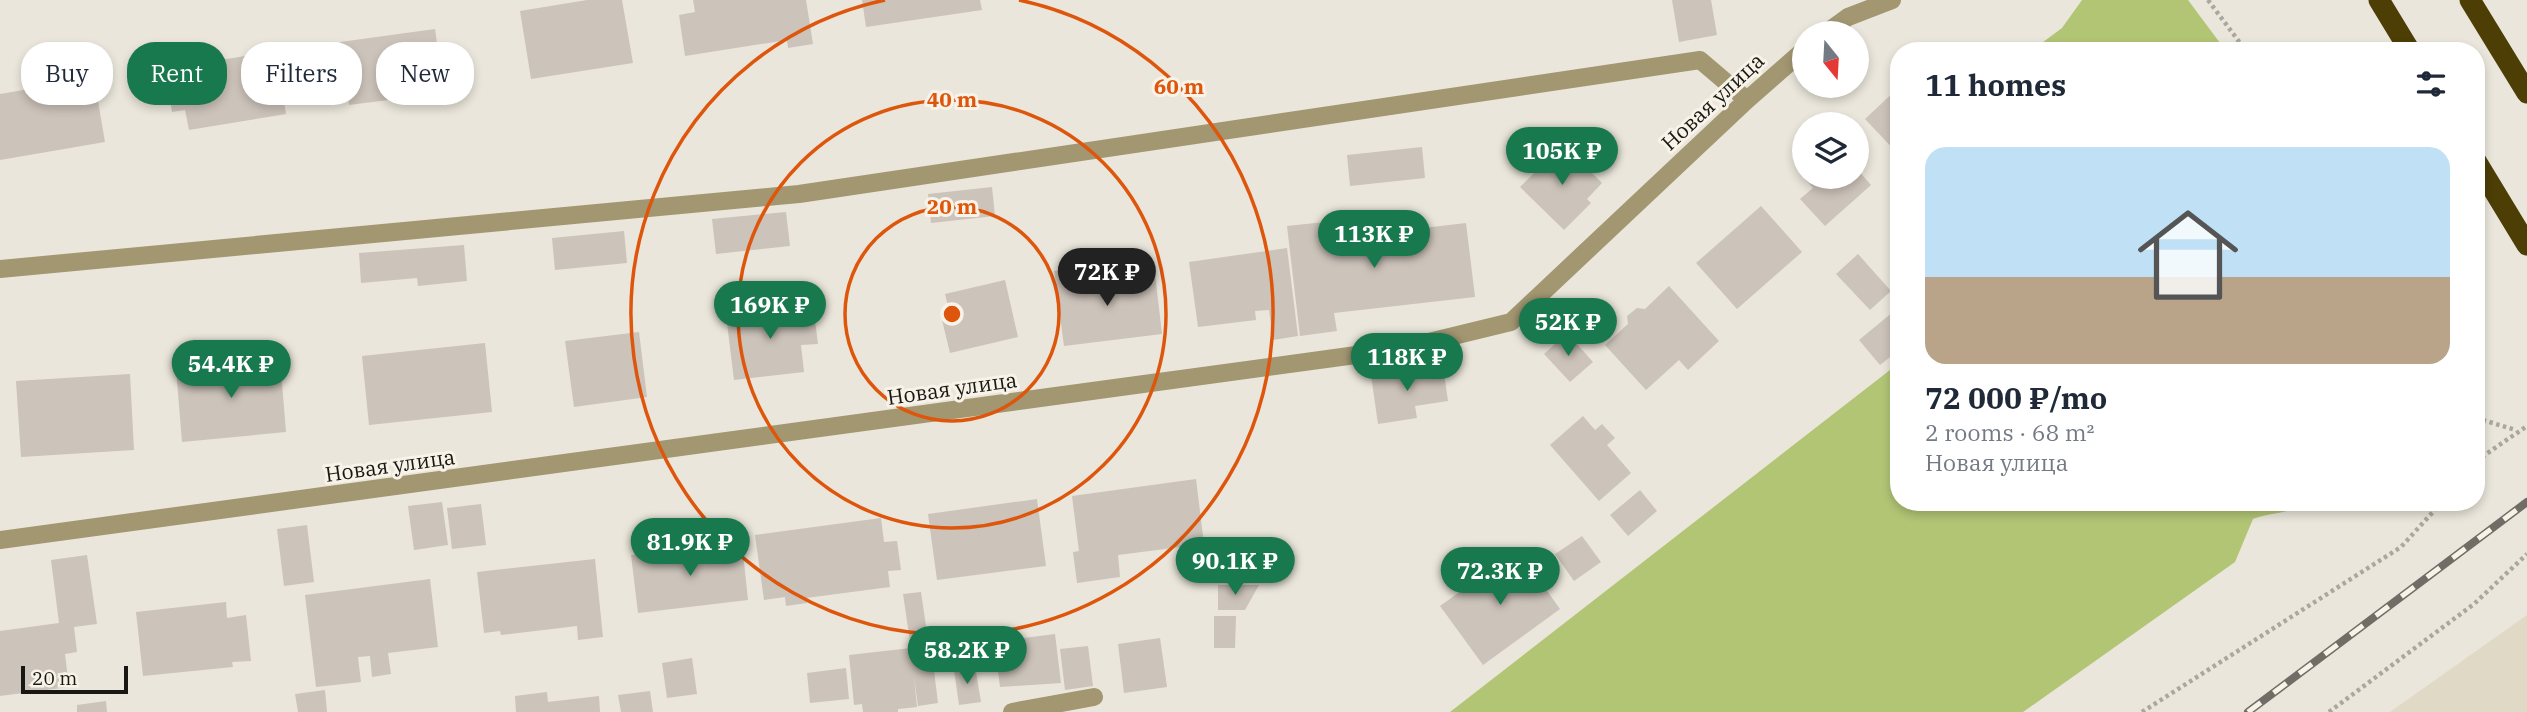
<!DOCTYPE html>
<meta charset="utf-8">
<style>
:root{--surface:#fff;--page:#f6f6f7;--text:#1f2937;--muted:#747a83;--accent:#18784e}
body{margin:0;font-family:"IBM Plex Serif",serif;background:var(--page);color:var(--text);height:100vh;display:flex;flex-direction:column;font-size:26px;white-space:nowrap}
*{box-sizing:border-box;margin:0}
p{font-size:23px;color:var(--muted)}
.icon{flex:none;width:38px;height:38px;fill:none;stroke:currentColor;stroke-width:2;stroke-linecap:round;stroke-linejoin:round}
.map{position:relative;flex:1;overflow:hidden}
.details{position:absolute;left:1890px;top:42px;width:595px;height:469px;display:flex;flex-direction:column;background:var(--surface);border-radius:28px;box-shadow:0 4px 10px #0003}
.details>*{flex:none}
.hud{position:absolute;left:21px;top:42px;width:665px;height:63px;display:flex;gap:14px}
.needle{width:46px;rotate:162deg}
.fabs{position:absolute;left:1792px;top:21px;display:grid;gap:14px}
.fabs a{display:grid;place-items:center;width:77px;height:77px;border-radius:50%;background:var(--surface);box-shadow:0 4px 10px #0003;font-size:35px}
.scale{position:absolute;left:21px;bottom:18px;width:107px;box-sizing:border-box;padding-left:7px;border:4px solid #181713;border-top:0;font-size:19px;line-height:24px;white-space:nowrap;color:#181713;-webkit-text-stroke:5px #f8f3e8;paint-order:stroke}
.price{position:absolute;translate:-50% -60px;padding:0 16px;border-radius:24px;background:var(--accent);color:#fff;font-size:23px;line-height:46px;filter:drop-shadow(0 2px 4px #0008)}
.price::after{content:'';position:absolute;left:50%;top:42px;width:21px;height:16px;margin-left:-10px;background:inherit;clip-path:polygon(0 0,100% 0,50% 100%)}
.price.on{background:#222;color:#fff}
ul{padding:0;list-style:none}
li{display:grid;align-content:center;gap:14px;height:371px;padding:0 35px}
li span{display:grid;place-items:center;height:217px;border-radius:21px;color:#555}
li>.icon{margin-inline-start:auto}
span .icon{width:126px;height:126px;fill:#fffc;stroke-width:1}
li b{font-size:30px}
h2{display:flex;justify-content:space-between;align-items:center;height:84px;padding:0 35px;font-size:30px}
.pill{padding:0 24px;border-radius:28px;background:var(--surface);box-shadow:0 4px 10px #0003;font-size:24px;line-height:63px}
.pill.on{background:var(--accent);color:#fff}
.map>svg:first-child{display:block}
</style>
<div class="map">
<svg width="2527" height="712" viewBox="0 0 2527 712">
<rect width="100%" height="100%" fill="#eae6db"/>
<path fill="#e0d9c6" d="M2527 615V712H2390Z"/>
<path fill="#b2c575" d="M2082 0H2188L2226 51H2031L2062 28Z
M1899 363V502H2307C2292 514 2271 512 2253 519L2235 562 2023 712H1450Z"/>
<path fill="#ccc3ba" d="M587 0H622L633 63 531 79 520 11Z
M693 0H806L813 44 788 48 787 40 685 56 679 15 695 12Z
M862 0H980L982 10 866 27Z
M1672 0H1711L1717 35 1679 42Z
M435 29 444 93 349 105 340 42Z
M276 51 286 114 189 130 185 110 172 112 165 69Z
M94 78 105 142 0 160V94Z
M1899 87V155L1865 119Z
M1563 144 1602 183 1587 199 1591 203 1564 230 1520 187Z
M1422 147 1425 178 1350 186 1347 155Z
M1804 169V177H1857V169L1871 185 1825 226 1800 199 1813 188 1800 173Z
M992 187 995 216 931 223 928 194Z
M1761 206 1802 252 1737 309 1696 263Z
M786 212 790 246 716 254 712 219Z
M1353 219 1355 236 1466 223 1475 297 1334 313 1337 331 1300 336 1287 226Z
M624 231 627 263 555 270 552 238Z
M464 245 467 281 418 286 417 278 361 283 359 253Z
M1287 248 1298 336 1273 340 1269 310 1255 311 1256 320 1198 327 1189 262Z
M1858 254 1891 291 1870 310 1836 274Z
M1078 268 1080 285 1155 274 1162 334 1064 346 1054 271Z
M1005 280 1018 337 950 353 942 320 951 318 945 294Z
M1669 286 1719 341 1688 370 1679 360 1646 390 1605 345 1628 324 1627 316 1637 308 1645 309Z
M813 305 818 344 801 345 804 372 734 380 726 315Z
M1899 307V350L1880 365 1859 340Z
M639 332 647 397 574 407 565 341Z
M1567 333 1593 362 1570 382 1544 354Z
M485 343 492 412 369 425 362 356Z
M280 359 286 432 182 442 176 369Z
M1443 366 1448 401 1415 406 1417 418 1378 424 1371 375Z
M130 374 134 450 21 457 16 381Z
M1583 416 1595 430 1602 424 1615 438 1607 445 1631 473 1599 501 1550 445Z
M1196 479 1204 544 1118 555 1120 577 1077 583 1073 552 1079 551 1072 496Z
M1640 490 1657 511 1628 536 1610 515Z
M1037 499 1046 566 937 580 928 514Z
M442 502 448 545 414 550 408 506Z
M481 504 486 545 452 549 447 508Z
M881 518 884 542 897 541 901 570 888 571 890 587 806 598 807 603 786 606 785 597 764 600 755 535Z
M307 525 314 582 284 586 277 529Z
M1582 536 1601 562 1574 581 1555 554Z
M742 543 748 600 638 613 631 555Z
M1518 550 1560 609 1483 665 1440 606Z
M87 555 97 624 74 627 77 652 65 654 69 687 0 696V631L59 623 51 560Z
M595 559 603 637 578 640 577 626 501 635 500 631 484 633 477 572Z
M430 579 438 647 388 653 391 674 372 677 370 656 358 657 361 682 316 687 305 595Z
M1218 585H1259L1245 610H1218Z
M921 592 927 633 949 630 952 659 933 662 938 703 918 706 914 677 917 707 898 709V712H863L862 704 854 705 849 655 911 648 903 594Z
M226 602 227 618 246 615 251 661 232 662 233 667 143 676 136 612Z
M1214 616H1236L1235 648H1214Z
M1055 634 1061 683 1000 687 995 647 1017 644 1016 639Z
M1160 638 1167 687 1124 693 1118 644Z
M1088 646 1093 686 1065 690 1060 649Z
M692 658 697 694 667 698 662 663Z
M975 666 981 702 959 705 954 670Z
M846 668 849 699 810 703 807 673Z
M325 690 327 712H298L295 694Z
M650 691 653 712H621L618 695Z
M547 692 548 702 599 696 600 712H516L515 696Z
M106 701 107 712H77V705Z"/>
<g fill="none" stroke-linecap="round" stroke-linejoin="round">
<path stroke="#aaa79e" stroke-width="4.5" stroke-dasharray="3.5 3.5" stroke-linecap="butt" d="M2208 0 2246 51
M2476 418 2516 430
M2476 461 2527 426
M2142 712 2401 547 2442 502
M2329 712 2474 604 2527 554"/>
<path stroke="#a29771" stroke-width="18" d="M1826 33 1848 17 1892 0
M0 269 799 194 1700 60 1747 100
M0 540 1400 349 1511 322 1747 100 1804 50
M1012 712 1094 697"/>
<path stroke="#4c3e05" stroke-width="21" d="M2379 0 2410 51
M2470 0 2527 93
M2476 161 2527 245"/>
<g stroke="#6f6d66" stroke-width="8">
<path id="rail" d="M2248 712 2527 502"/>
</g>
<use href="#rail" stroke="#f8f3e8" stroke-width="5" stroke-dasharray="16" stroke-linecap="butt"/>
</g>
<g fill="none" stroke="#de560c" stroke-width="3.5">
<circle cx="952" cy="314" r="107"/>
<circle cx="952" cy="314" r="214"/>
<path d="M1019 0A321 321 0 1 1 885 0"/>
</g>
<g text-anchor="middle" stroke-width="6" stroke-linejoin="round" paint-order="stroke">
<g font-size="21" fill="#181713" stroke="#f8f3e8">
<text transform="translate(1713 102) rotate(-43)" y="7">Новая улица</text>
<text transform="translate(952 389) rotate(-8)" y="7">Новая улица</text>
<text transform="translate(390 466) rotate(-8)" y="7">Новая улица</text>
</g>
</g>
<circle cx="952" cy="314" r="10" fill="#de560c" stroke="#f8f3e8" stroke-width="3.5"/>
<g font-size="21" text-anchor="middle" font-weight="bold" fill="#de560c" stroke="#f8f3e8" stroke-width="6" stroke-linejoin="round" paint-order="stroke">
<text x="1179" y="94">60 m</text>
<text x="952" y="107">40 m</text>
<text x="952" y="214">20 m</text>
</g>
</svg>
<div class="fabs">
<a><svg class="needle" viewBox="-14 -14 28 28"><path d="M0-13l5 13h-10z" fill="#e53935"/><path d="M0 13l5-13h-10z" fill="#747a83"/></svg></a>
<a><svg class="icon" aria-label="layers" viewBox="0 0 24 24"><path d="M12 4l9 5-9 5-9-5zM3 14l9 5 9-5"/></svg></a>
</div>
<div class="scale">20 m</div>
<b class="price" style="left:1562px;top:187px">105K ₽</b>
<b class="price" style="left:1374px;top:270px">113K ₽</b>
<b class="price on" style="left:1107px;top:308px">72K ₽</b>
<b class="price" style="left:770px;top:341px">169K ₽</b>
<b class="price" style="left:1568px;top:358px">52K ₽</b>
<b class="price" style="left:1407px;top:393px">118K ₽</b>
<b class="price" style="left:231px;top:400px">54.4K ₽</b>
<b class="price" style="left:690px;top:578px">81.9K ₽</b>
<b class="price" style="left:1235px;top:597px">90.1K ₽</b>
<b class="price" style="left:1500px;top:607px">72.3K ₽</b>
<b class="price" style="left:967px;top:686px">58.2K ₽</b>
<div class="hud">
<a class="pill">Buy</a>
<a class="pill on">Rent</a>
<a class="pill">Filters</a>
<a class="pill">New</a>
</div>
<section class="details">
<h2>11 homes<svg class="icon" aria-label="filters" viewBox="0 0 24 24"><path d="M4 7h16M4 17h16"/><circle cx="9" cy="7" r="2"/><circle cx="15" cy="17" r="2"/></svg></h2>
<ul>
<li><span style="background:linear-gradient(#bfe0f5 60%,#b9a48a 0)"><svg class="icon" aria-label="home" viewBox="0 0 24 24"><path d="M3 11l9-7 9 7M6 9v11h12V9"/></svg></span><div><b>72 000 ₽/mo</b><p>2 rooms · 68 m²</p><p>Новая улица</p></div></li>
</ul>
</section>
</div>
